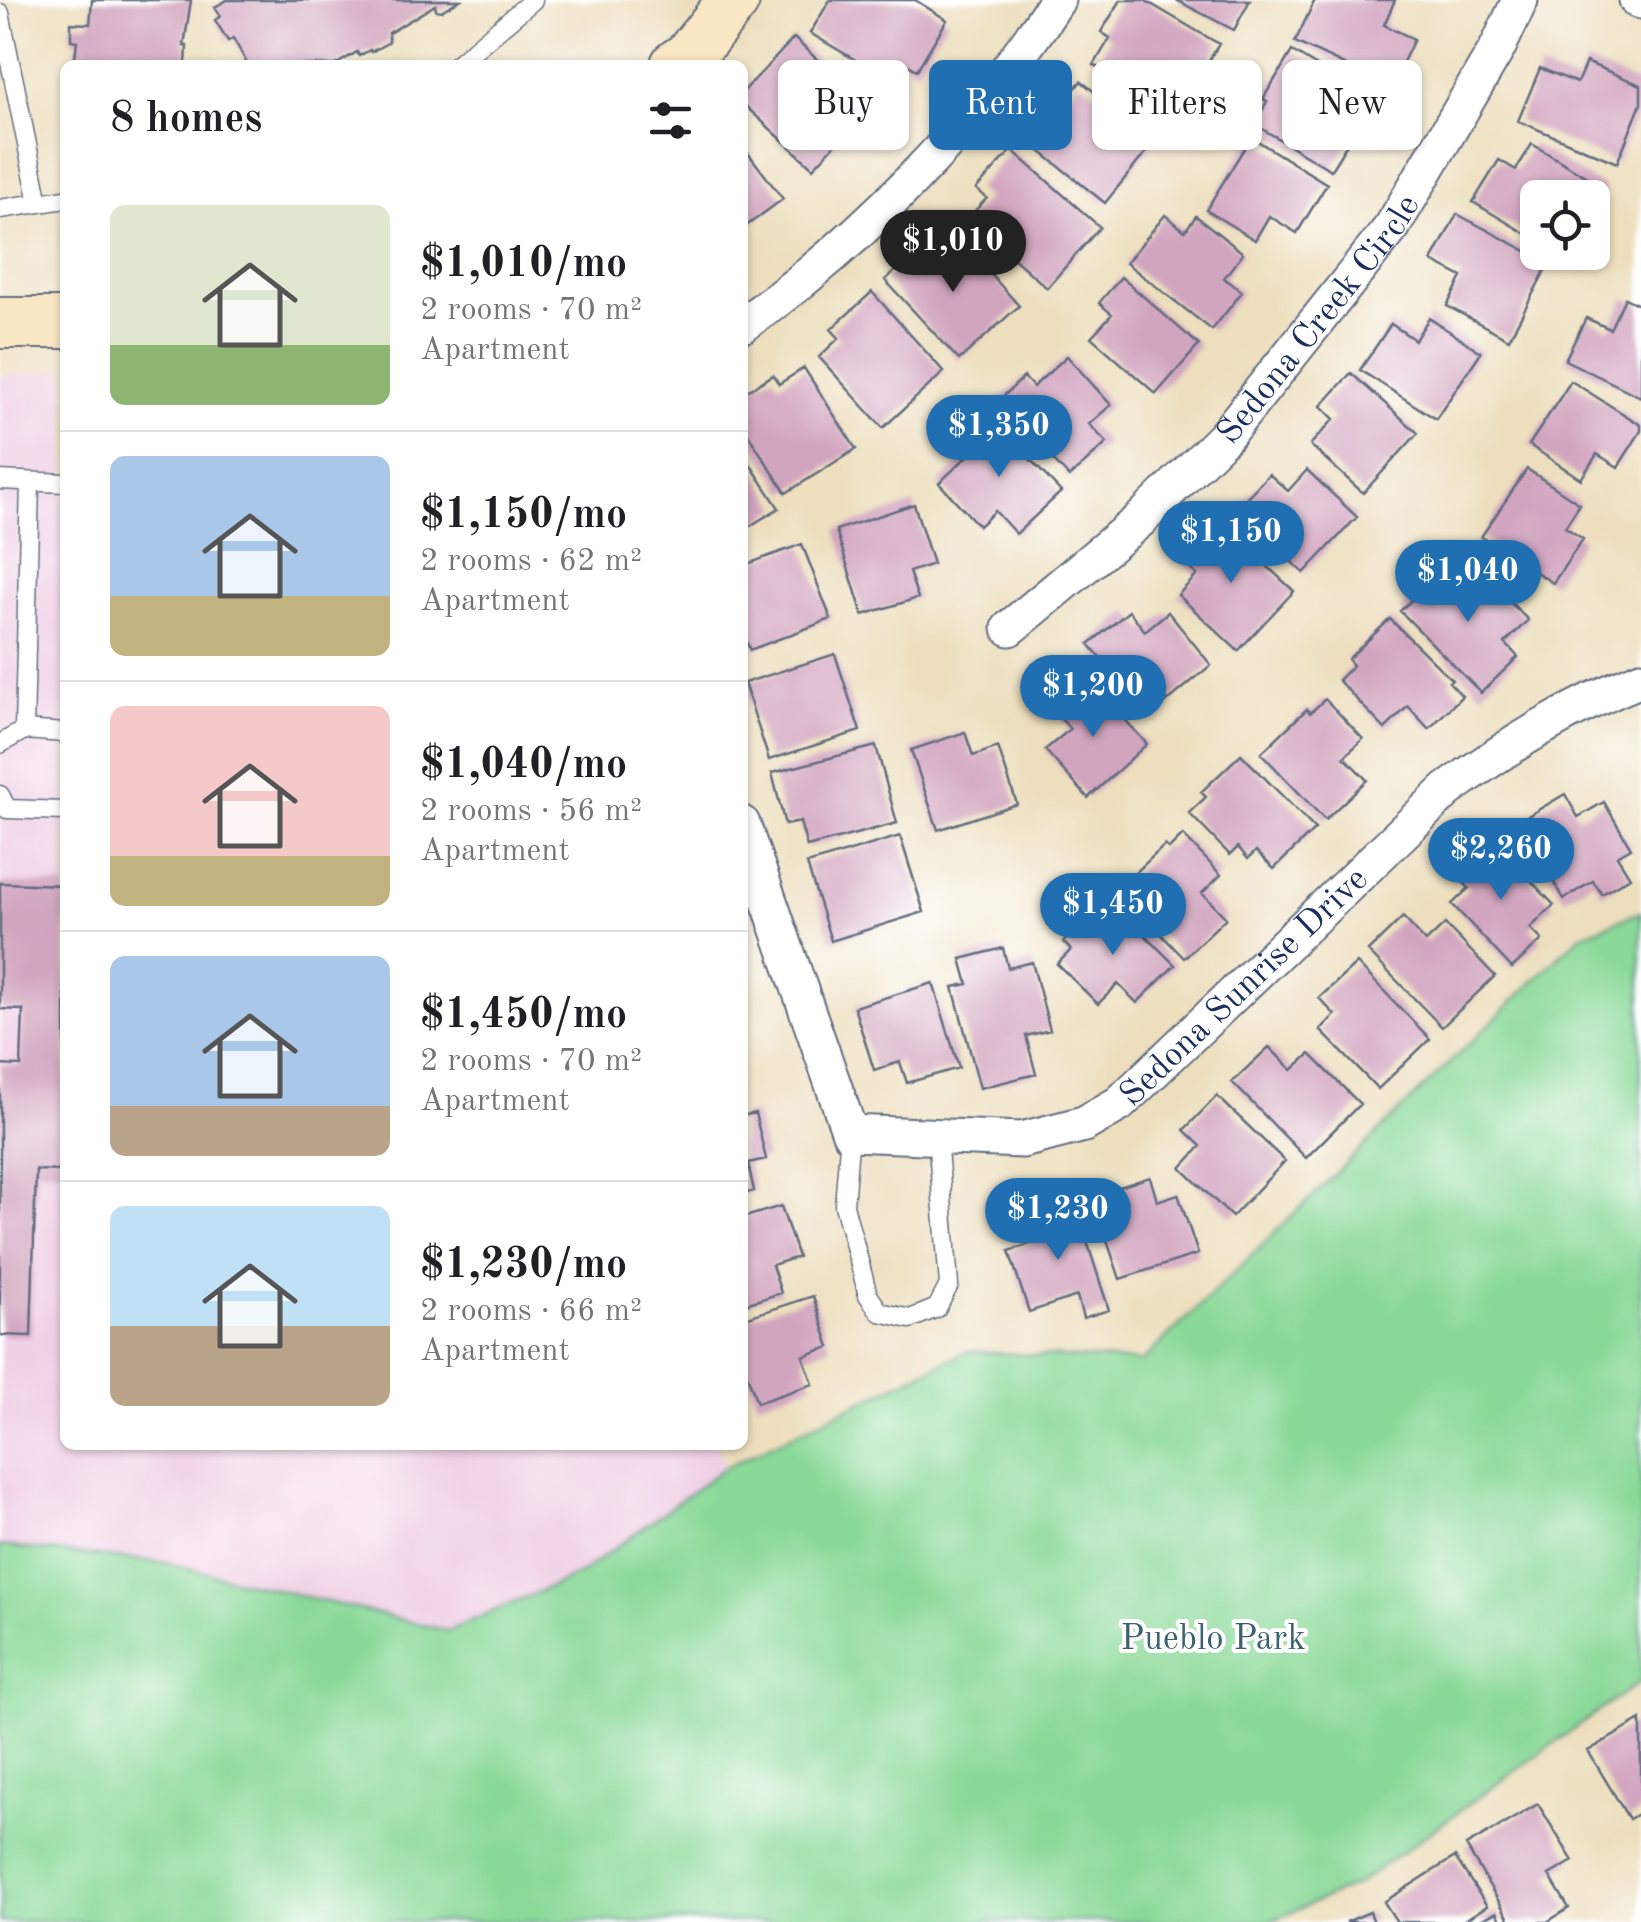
<!DOCTYPE html>
<meta charset="utf-8">
<style>
:root{--surface:#fff;--page:#f6f6f6;--text:#202124;--muted:#757577;--line:#e0e0e0;--accent:#1f6fb2}
body{margin:0;font-family:"Old Standard TT",serif;background:var(--page);color:var(--text);height:100vh;display:flex;flex-direction:column;font-size:38px;white-space:nowrap}
*{box-sizing:border-box;margin:0}
p{font-size:32px;color:var(--muted)}
.icon{flex:none;width:55px;height:55px;fill:none;stroke:currentColor;stroke-width:2;stroke-linecap:round;stroke-linejoin:round}
.map{position:relative;flex:1;overflow:hidden}
.sheet{position:absolute;left:60px;top:60px;width:688px;height:1390px;display:flex;flex-direction:column;background:var(--surface);border-radius:15px;box-shadow:0 2px 8px #0004}
.sheet>*{flex:none}
.banner{position:absolute;left:778px;top:60px;width:712px;height:90px;display:flex;gap:20px}
.tools{position:absolute;left:1520px;top:180px;display:grid;gap:20px}
.tools a{display:grid;place-items:center;width:90px;height:90px;border-radius:15px;background:var(--surface);box-shadow:0 2px 8px #0004;font-size:50px}
.price{position:absolute;translate:-50% -85px;padding:0 22px;border-radius:35px;background:var(--accent);color:#fff;font-size:32px;line-height:65px;filter:drop-shadow(0 2px 5px #0008)}
.price::after{content:'';position:absolute;left:50%;top:60px;width:30px;height:22px;margin-left:-15px;background:inherit;clip-path:polygon(0 0,100% 0,50% 100%)}
.price.active{background:#222;color:#fff}
ul{padding:0;list-style:none}
li{display:flex;align-items:center;gap:30px;height:250px;padding:0 50px}
li+li{border-top:2px solid var(--line)}
li span{display:grid;place-items:center;flex:none;width:280px;height:200px;border-radius:15px;color:#555}
li>.icon{margin-inline-start:auto}
span .icon{width:120px;height:120px;fill:#fffc;stroke-width:1}
li b{font-size:42px}
h2{display:flex;justify-content:space-between;align-items:center;height:120px;padding:0 50px;font-size:42px}
.pill{padding:0 35px;border-radius:15px;background:var(--surface);box-shadow:0 2px 8px #0004;font-size:35px;line-height:90px}
.pill.active{background:var(--accent);color:#fff}
.map>svg:first-child{display:block}
</style>
<div class="map">
<svg width="1641" height="1922" viewBox="0 0 1641 1922">
<rect width="100%" height="100%" fill="#fff"/>
<filter id="ink" filterUnits="userSpaceOnUse"><feTurbulence type="fractalNoise" baseFrequency=".01" numOctaves="2"/><feDisplacementMap in="SourceGraphic" scale="20" xChannelSelector="R" yChannelSelector="G"/><feConvolveMatrix kernelMatrix="1 2 1 2 8 2 1 2 1" color-interpolation-filters="sRGB"/></filter>
<filter id="wash" filterUnits="userSpaceOnUse"><feTurbulence type="fractalNoise" baseFrequency=".0048" numOctaves="4" result="noise"/><feDisplacementMap in="SourceGraphic" scale="40" xChannelSelector="R" yChannelSelector="G"/><feGaussianBlur stdDeviation="2.25" result="paint"/><feColorMatrix in="noise" values="0 0 0 0 0 0 0 0 0 0 0 0 0 0 0 0 0 1.4 0 .05"/><feComposite in="paint" operator="in"/></filter>
<g filter="url(#wash)">
<rect width="100%" height="100%" fill="#eddfbe"/>
<path fill="#f0d0e5" d="M65 368V1445H718L725 1467 580 1574 448 1631 167 1563 0 1546V377Z"/>
<path fill="#8ad998" stroke="#52847b" stroke-width="2.5" d="M1641 912V1681L1356 1885 1269 1922H0V1546L167 1563 448 1631 580 1574 725 1467 967 1351 1142 1362 1582 934Z"/>
<g id="blocks">
<path fill="#d2a5bf" d="M92 0H191L184 46H187L186 65H74L77 41 71 40V23L90 24Z
M227 0H460L441 11 436 10 435 5 389 33V42L371 52 370 50 359 56 357 52 335 65H248L233 38 228 41 215 20 221 16 215 7Z
M830 0H915L947 20 917 70 901 61 889 80 810 33Z
M1121 0H1144L1219 44 1177 114 1094 65 1110 38 1101 32Z
M1176 0H1250L1234 30Z
M1315 0H1395L1384 25 1414 39 1391 87 1295 42Z
M794 38 869 108 813 168 742 103V93Z
M1292 51 1349 85 1335 107 1360 123 1331 170 1254 124 1267 102 1263 99Z
M1586 62 1641 85V104L1617 163 1518 121 1540 68 1577 83Z
M1081 81 1155 141 1105 203 1021 136 1054 95 1064 102Z
M1251 137 1327 184 1297 233 1269 216 1255 240 1206 210Z
M1532 144 1605 188 1592 208V198H1538V241L1473 202 1499 160 1516 170Z
M742 145 783 199 742 229Z
M1012 150 1100 227 1047 288 968 218 987 198 976 189Z
M1457 214 1549 263 1509 339 1447 306 1462 277 1432 261Z
M1165 215 1185 231 1196 216 1243 253 1224 278 1242 292 1212 330 1126 263Z
M955 234 1019 306 959 360 885 280 926 243 934 253Z
M1121 277 1199 345 1156 394 1091 337 1112 314 1099 303Z
M872 292 944 372 883 428 819 357 839 338 831 329Z
M1625 298 1641 306V397L1565 360 1586 318 1610 329Z
M1429 318 1481 352 1436 419 1360 370 1391 324 1415 340Z
M1067 356 1111 405 1089 424 1107 443 1069 477 998 401 1024 377 1033 387Z
M804 368 856 449 786 493 742 425V394L773 375 779 384Z
M1351 373 1418 433 1363 493 1310 445 1334 419 1321 406Z
M1571 381 1641 425V431L1618 467 1597 454 1581 479 1529 445Z
M990 417 1061 492 1016 534 995 511 979 526 939 483 974 450 965 441Z
M742 452 779 508 742 531Z
M1527 469 1580 504 1565 527 1583 539 1553 583 1481 537Z
M1307 470 1357 517 1304 573 1280 551 1275 556 1230 515 1269 474 1288 491Z
M914 504 933 564 909 572 918 598 863 615 836 530Z
M1217 520 1294 591 1238 651 1178 595 1197 575 1180 559Z
M802 544 831 619 750 650 742 631V566Z
M1471 562 1528 620 1505 643 1518 657 1481 693 1400 611 1430 582 1438 592 1453 573 1456 576Z
M1129 611 1145 631 1168 612 1211 665 1150 716 1089 644Z
M1390 619 1452 680 1449 682 1462 696 1429 729 1408 706 1385 729 1338 680 1353 665 1348 659Z
M835 654 860 731 769 760 744 683Z
M1089 680 1147 744 1088 798 1045 750 1070 729 1054 711Z
M1325 699 1363 739 1344 757 1367 780 1325 820 1261 753 1307 709 1310 713Z
M965 732 973 756 998 747 1017 804 938 830 911 750Z
M876 746 897 823 807 847 800 822 785 825 772 773Z
M1241 754 1315 829 1274 869 1256 851 1248 859 1238 847 1230 855 1189 813 1206 797 1201 792Z
M1565 794 1578 817 1604 802 1631 848 1617 856 1630 877 1602 894 1593 881 1564 899 1518 822Z
M1183 835 1221 875 1202 893 1226 918 1184 958 1118 889 1165 845 1169 849Z
M900 836 924 912 831 941 807 864Z
M1490 838 1554 905 1530 928 1542 940 1512 968 1452 904 1469 888 1454 873Z
M0 883 65 885V1171L36 1170 31 1336 0 1335V1065L21 1066 23 1010 0 1009Z
M1107 905 1129 927 1133 923 1175 965 1137 1003 1118 984 1098 1004 1057 964 1071 950 1063 942 1087 918 1090 921Z
M1403 917 1426 942 1445 924 1495 976 1442 1027 1368 951Z
M1003 948 1008 968 1032 962 1050 1030 1026 1036 1036 1074 980 1088 953 987 968 984 961 959Z
M1357 963 1430 1039 1378 1089 1320 1030 1335 1015 1319 998Z
M933 983 959 1068 907 1083 900 1062 874 1070 854 1007Z
M1269 1047 1292 1070 1310 1054 1360 1104 1306 1158 1232 1082Z
M1217 1096 1285 1161 1232 1217 1181 1168 1201 1146 1184 1130Z
M755 1113 766 1159 748 1163 754 1191 742 1194V1116Z
M1150 1177 1157 1201 1178 1194 1198 1254 1120 1279 1092 1196Z
M1074 1201 1109 1310 1083 1318 1077 1296 1029 1312 1009 1251 1033 1243 1025 1217Z
M781 1206 798 1257 772 1265 781 1293 742 1305V1218Z
M813 1296 830 1347 803 1356 813 1384 757 1403 742 1360V1319Z
M1641 1720V1812L1629 1819 1588 1751Z
M1538 1804 1573 1861 1549 1875 1569 1908 1547 1922H1511L1466 1846Z
M1455 1857 1487 1906 1461 1922H1397L1384 1902Z
M1370 1912 1374 1922H1346Z
M1497 1912 1502 1922H1476Z"/>
</g>
</g>
<g filter="url(#ink)">
<use href="#blocks" fill-opacity="0" stroke="#646d80" stroke-width="2.5"/>
<g fill="none" stroke-linecap="round" stroke-linejoin="round">
<g stroke="#646d80" stroke-width="21">
<path id="lane" d="M0 13 39 203
M456 65 533 0
M0 209 65 199
M0 480 65 483
M24 730 65 733
M0 744 24 730 30 482
M0 795 7 809 65 811
M850 1133 844 1205 868 1295 880 1312 910 1319 937 1308 949 1285 937 1136"/>
</g>
<g stroke="#646d80" stroke-width="39">
<g id="street">
<path d="M1637 0 1641 1"/>
<path d="M742 325C860 244 979 120 1057 0"/>
<path id="s1" d="M1010 628 1141 519 1225 436 1392 227 1498 47 1520 0"/>
<path id="s2" d="M742 824 850 1133 1022 1140 1084 1124 1119 1104 1447 790C1509 745 1570 707 1641 679"/>
</g>
</g>
<g stroke="#646d80" stroke-width="54">
<path id="secondary" d="M676 65 689 56 734 0
M0 323H65"/>
</g>
<use href="#lane" stroke="#fff" stroke-width="18"/>
<use href="#street" stroke="#fff" stroke-width="35"/>
<use href="#secondary" stroke="#fae7c3" stroke-width="50"/>
</g>
</g>
<g text-anchor="middle" stroke-width="8" stroke-linejoin="round" paint-order="stroke">
<g font-size="35" fill="#1b2f5e" stroke="#fff">
<text dy="12" stroke="none"><textPath href="#s1" startOffset="438">Sedona Creek Circle</textPath></text>
<text dy="12" stroke="none"><textPath href="#s2" startOffset="775">Sedona Sunrise Drive</textPath></text>
</g>
<g font-size="35" fill="#3c626f" stroke="#fff">
<text x="1213" y="1649">Pueblo Park</text>
</g>
</g>
</svg>
<div class="tools">
<a><svg class="icon" aria-label="locate" viewBox="0 0 24 24"><circle cx="12" cy="12" r="6"/><path d="M12 2v4M12 18v4M2 12h4M18 12h4"/></svg></a>
</div>
<b class="price active" style="left:953px;top:295px">$1,010</b>
<b class="price" style="left:999px;top:480px">$1,350</b>
<b class="price" style="left:1231px;top:586px">$1,150</b>
<b class="price" style="left:1468px;top:625px">$1,040</b>
<b class="price" style="left:1093px;top:740px">$1,200</b>
<b class="price" style="left:1501px;top:903px">$2,260</b>
<b class="price" style="left:1113px;top:958px">$1,450</b>
<b class="price" style="left:1058px;top:1263px">$1,230</b>
<div class="banner">
<a class="pill">Buy</a>
<a class="pill active">Rent</a>
<a class="pill">Filters</a>
<a class="pill">New</a>
</div>
<section class="sheet">
<h2>8 homes<svg class="icon" aria-label="filters" viewBox="0 0 24 24"><path d="M4 7h16M4 17h16"/><circle cx="9" cy="7" r="2"/><circle cx="15" cy="17" r="2"/></svg></h2>
<ul>
<li><span style="background:linear-gradient(#dfe7d0 70%,#8fb573 0)"><svg class="icon" aria-label="home" viewBox="0 0 24 24"><path d="M3 11l9-7 9 7M6 9v11h12V9"/></svg></span><div><b>$1,010/mo</b><p>2 rooms · 70 m²</p><p>Apartment</p></div></li>
<li><span style="background:linear-gradient(#a9c7e8 70%,#c2b280 0)"><svg class="icon" aria-label="home" viewBox="0 0 24 24"><path d="M3 11l9-7 9 7M6 9v11h12V9"/></svg></span><div><b>$1,150/mo</b><p>2 rooms · 62 m²</p><p>Apartment</p></div></li>
<li><span style="background:linear-gradient(#f6c9c9 75%,#c2b280 0)"><svg class="icon" aria-label="home" viewBox="0 0 24 24"><path d="M3 11l9-7 9 7M6 9v11h12V9"/></svg></span><div><b>$1,040/mo</b><p>2 rooms · 56 m²</p><p>Apartment</p></div></li>
<li><span style="background:linear-gradient(#a9c7e8 75%,#b9a48a 0)"><svg class="icon" aria-label="home" viewBox="0 0 24 24"><path d="M3 11l9-7 9 7M6 9v11h12V9"/></svg></span><div><b>$1,450/mo</b><p>2 rooms · 70 m²</p><p>Apartment</p></div></li>
<li><span style="background:linear-gradient(#bfe0f5 60%,#b9a48a 0)"><svg class="icon" aria-label="home" viewBox="0 0 24 24"><path d="M3 11l9-7 9 7M6 9v11h12V9"/></svg></span><div><b>$1,230/mo</b><p>2 rooms · 66 m²</p><p>Apartment</p></div></li>
</ul>
</section>
</div>
